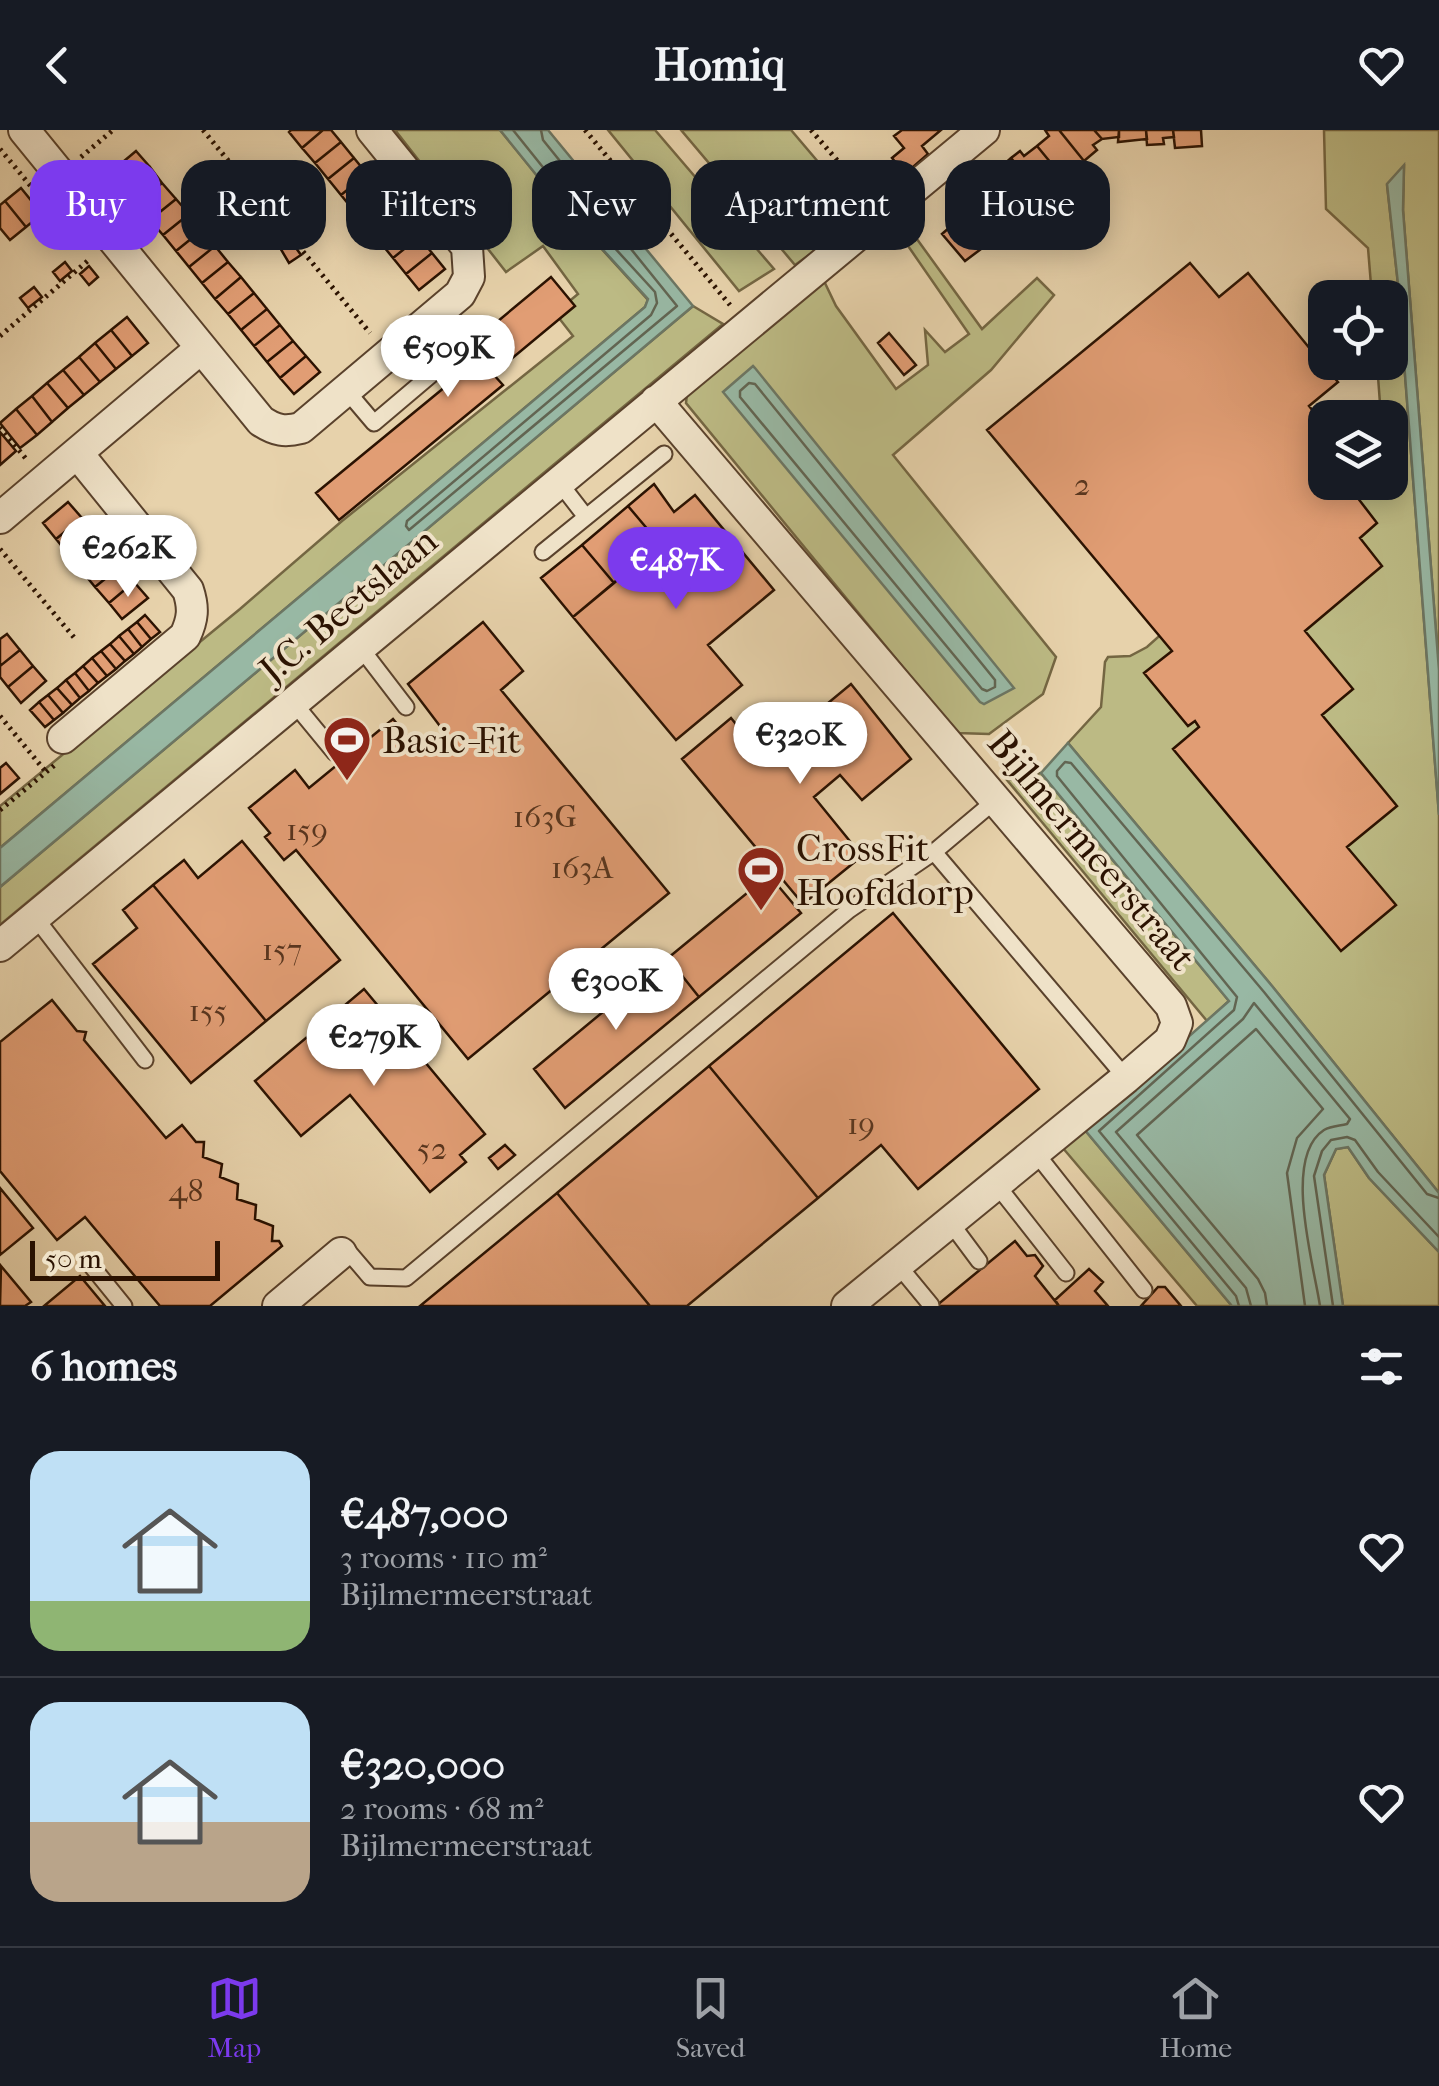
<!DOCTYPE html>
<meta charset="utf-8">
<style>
:root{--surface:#171b24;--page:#242831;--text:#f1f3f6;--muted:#9ea1a6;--line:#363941;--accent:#7c3aed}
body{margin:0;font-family:"IM FELL French Canon",serif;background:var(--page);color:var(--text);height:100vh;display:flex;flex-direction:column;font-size:38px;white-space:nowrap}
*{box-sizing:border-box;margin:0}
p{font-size:32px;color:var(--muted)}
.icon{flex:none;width:55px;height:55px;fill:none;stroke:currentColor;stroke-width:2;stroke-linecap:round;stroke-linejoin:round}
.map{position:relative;height:1176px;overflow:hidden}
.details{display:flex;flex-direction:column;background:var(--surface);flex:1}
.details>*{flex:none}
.guide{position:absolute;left:30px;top:30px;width:1380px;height:90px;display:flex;gap:20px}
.fabs{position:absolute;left:1308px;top:150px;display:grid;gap:20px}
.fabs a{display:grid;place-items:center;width:100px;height:100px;border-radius:20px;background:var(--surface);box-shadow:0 5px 25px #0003;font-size:50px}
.scale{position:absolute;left:30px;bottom:25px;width:190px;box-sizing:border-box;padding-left:10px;border:5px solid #2b1201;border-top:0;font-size:28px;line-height:35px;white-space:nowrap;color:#2b1201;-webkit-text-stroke:8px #efe2c8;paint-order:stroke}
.price{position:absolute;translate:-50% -85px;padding:0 22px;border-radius:35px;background:#fff;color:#222;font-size:32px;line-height:65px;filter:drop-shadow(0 2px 5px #0008)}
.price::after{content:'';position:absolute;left:50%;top:60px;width:30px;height:22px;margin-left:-15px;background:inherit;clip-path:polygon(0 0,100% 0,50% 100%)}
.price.current{background:var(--accent);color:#fff}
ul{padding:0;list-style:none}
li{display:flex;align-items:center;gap:30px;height:250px;padding:0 30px}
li+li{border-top:2px solid var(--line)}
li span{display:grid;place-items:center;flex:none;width:280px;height:200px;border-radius:30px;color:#555}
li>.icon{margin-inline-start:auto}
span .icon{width:120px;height:120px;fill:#fffc;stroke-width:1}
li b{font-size:42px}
h2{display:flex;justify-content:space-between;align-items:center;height:120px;padding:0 30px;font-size:42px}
.tag{padding:0 35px;border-radius:30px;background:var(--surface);box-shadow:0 5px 25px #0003;font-size:35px;line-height:90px}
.tag.current{background:var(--accent);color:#fff}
header{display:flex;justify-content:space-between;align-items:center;height:130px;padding:0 30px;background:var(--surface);font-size:45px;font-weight:700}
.menu{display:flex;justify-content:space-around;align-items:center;height:140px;border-top:2px solid var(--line);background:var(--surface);font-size:28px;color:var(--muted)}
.menu a{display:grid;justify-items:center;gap:5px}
.menu .current{color:var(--accent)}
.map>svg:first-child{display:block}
</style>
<header><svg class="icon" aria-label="back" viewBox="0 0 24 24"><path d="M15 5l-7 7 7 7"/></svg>Homiq<svg class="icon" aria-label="heart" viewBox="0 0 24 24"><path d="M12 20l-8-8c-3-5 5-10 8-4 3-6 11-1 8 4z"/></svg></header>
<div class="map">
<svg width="1439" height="1176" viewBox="0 0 1439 1176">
<rect width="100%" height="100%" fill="#e7d2ab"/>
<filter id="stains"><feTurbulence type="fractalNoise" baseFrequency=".002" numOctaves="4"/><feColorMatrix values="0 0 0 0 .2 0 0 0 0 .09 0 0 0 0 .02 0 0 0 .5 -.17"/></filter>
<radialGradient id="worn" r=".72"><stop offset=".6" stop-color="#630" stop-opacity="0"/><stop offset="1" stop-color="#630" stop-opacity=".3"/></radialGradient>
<path fill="#bcba84" stroke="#746642" stroke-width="2.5" d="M395 0H500L551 63 648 170 645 177 0 718V676L240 479 342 391 573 206 555 183 578 164 543 116 506 142Z
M608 0H655L774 139 739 161Z
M681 0H791L864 86 795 135Z
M1324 0H1439V540L1403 80 1404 37 1387 55 1398 154 1439 685V1063L1272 856 1068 613 1101 577 1105 532 1108 527 1130 526 1147 517 1331 353 1390 352V288L1381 287 1377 233 1390 232V168L1372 167 1368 118 1326 79Z
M914 105 982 199 1037 148 1054 165 991 240 893 325 1056 527 1043 564 989 604 957 603 686 273 687 264 824 151 836 176 896 259 928 235 925 200 945 222 969 204 906 113Z
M693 176 723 194 0 795V757Z
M1041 643 1229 871 1207 891 1007 650Z
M1084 999 1232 1176H1197L1062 1017Z
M1348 1017 1369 1048 1439 1122V1176H1343L1324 1045 1336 1019Z"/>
<path fill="#98b8a4" stroke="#6c7663" stroke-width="2.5" d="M500 0H548L693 176 0 757V718L645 177 648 169 551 63Z
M1404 35 1403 80 1439 540V685L1398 154 1387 54Z
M753 236 755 238 1014 558 984 574 980 572 723 262Z
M1068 613 1272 856 1439 1063V1122L1369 1048 1348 1017 1336 1019 1324 1045 1343 1176H1232L1084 999 1229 871 1041 643Z"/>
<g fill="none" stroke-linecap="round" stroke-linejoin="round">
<path stroke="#626552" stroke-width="2.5" d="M513 0 558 56 655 162 657 173 651 185 407 391 406 396 409 400 677 176 543 10 541 0
M749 253 755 254 995 550V557L987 561 982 559 740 267V261Z
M1239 1176 1236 1166 1099 1001 1234 880 1237 867 1057 646V641L1065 632 1071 633 1264 862 1427 1064 1439 1068
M1251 1176 1246 1158 1116 1002 1243 889 1254 873 1350 989 1347 994C1339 996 1331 996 1324 1000 1282 1027 1314 1135 1320 1176
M1267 1176 1265 1163 1258 1149 1137 1005 1256 899 1323 979 1297 1008 1287 1043 1305 1176
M1333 1176 1314 1046 1322 1021 1331 1010 1347 1007 1355 1010 1378 1042 1439 1107"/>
</g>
<path fill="#e19d74" stroke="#2b1201" stroke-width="2.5" d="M291 0H323L302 18 289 2Z
M323 0H331L341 12 315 33 302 18Z
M902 0H941L922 16 928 24 905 44 892 28 904 18 894 6Z
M1045 0H1059L1084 31 1071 41 1068 37 1060 44 1037 16 1049 6Z
M1059 0H1094L1102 9 1093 15 1097 20 1084 31Z
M1094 0H1119V7L1102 9Z
M1119 0H1146L1147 9 1118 12Z
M1146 0H1173L1174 7 1163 8 1164 14 1147 15Z
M1173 0H1201L1202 16 1175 18Z
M341 12 354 28 328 49 315 33Z
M1037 16 1060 44 1052 50 1055 55 1042 66 1011 28 1020 21 1024 26Z
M136 21 150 37 124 58 111 42Z
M354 28 367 44 341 65 328 49Z
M1011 28 1048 72 1027 90 995 51 1007 41 1003 35Z
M150 37 162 53 137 74 124 58Z
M367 44 380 59 354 81 341 65Z
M995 51 1018 79 1010 85 1017 93 1004 104 969 63 978 56 982 61Z
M162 53 176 69 150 90 137 74Z
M21 58 42 84 26 97 5 71Z
M380 59 393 75 367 97 354 81Z
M969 63 997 96 976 113 981 119 965 131 942 104 957 91 952 86 965 76 961 70Z
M176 69 189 84 163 105 150 90Z
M5 71 26 97 10 110 0 98V75Z
M393 75 406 91 380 112 367 97Z
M189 84 202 100 176 121 163 105Z
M406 91 419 107 393 128 380 112Z
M202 100 215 116 189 137 176 121Z
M419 107 432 123 406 144 393 128Z
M289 108 301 125 289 133 279 116Z
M215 116 228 132 202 153 189 137Z
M432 123 445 139 419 160 406 144Z
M65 132 72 141 60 151 53 142Z
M228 132 241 147 215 169 202 153Z
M1190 133 1219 167 1248 143 1311 220 1320 212 1318 229 1338 252 1309 276 1325 296V352L1374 353 1357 367 1377 393 1360 408 1382 436 1305 501 1353 559 1322 585 1397 676 1347 717 1396 775 1341 821 1173 619 1199 597 1195 591 1188 596 1144 543 1172 521 987 300Z
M89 136 98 147 89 155 80 144Z
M241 147 254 163 228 184 215 169Z
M551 147 575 176 493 244 503 255 339 390 316 363 462 243 465 246 481 232 468 216Z
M34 157 42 167 28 178 20 168Z
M254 163 267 179 241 200 228 184Z
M267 179 280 195 254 216 241 200Z
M127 187 148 213 132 226 111 200Z
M280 195 293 211 267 232 254 216Z
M111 200 132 226 116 239 95 213Z
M889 203 916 235 904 245 878 213Z
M293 211 306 226 280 248 267 232Z
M95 213 116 239 100 252 79 227Z
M306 226 320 242 294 264 280 248Z
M79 227 100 252 84 265 63 240Z
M63 240 84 265 68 278 47 253Z
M47 253 68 278 52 292 32 266Z
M32 266 52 292 37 305 16 279Z
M16 279 37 305 20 318 0 293Z
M0 302 16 321 0 335Z
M654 354 674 382 695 365 774 460 708 515 742 555 676 610 573 487 660 414 628 376Z
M68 372 82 388 56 409 43 393Z
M628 376 660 414 614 453 582 415Z
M82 388 94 404 69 425 56 409Z
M94 404 108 420 82 441 69 425Z
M582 415 614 453 573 487 541 448Z
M108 420 121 436 95 457 82 441Z
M121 436 134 452 109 473 95 457Z
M134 452 148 468 122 489 109 473Z
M145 485 160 502 151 509 137 492Z
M137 492 151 509 142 517 128 499Z
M483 492 523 541 501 560 669 763 468 929 296 720 284 730 265 707 270 703 249 678 295 640 309 658 393 589 422 624 446 604 408 554Z
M128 499 142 517 134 524 119 506Z
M7 504 20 520 0 536V509Z
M119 506 134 524 125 531 110 514Z
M110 514 125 531 116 539 101 521Z
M20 520 33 536 8 557 0 547V536Z
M101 521 116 539 107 546 92 528Z
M92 528 107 546 98 553 83 536Z
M33 536 46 551 21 573 8 557Z
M83 536 98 553 89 561 75 543Z
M75 543 89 561 80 568 66 550Z
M66 550 80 568 72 575 57 558Z
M851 554 911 629 862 670 840 645 814 667 862 726 803 774 682 629 731 588 763 627Z
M57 558 72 575 63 583 48 565Z
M48 565 63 583 54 590 39 572Z
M39 572 54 590 45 597 30 580Z
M6 633 19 648 0 664V638Z
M242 711 340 830 266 891 153 755 184 730 198 748Z
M769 745 801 783 699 867 668 828Z
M153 755 266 891 191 953 93 834 137 798 123 780Z
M893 783 1039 959 918 1059 881 1015 818 1068 709 936Z
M668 828 699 867 565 978 534 939Z
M364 859 485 1004 460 1025 466 1032 430 1062 350 965 301 1006 255 951Z
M52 870 77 901 86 902 84 910 166 1008 182 995 196 1012H204L203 1027 222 1034 220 1047 238 1054 237 1069 256 1075 255 1089 273 1096 272 1111H279L282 1116 210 1176H160L85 1087 57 1110 0 1041V912Z
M709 936 818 1068 687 1176H650L557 1063Z
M505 1015 515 1025 498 1039 489 1028Z
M0 1058 33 1098 0 1125Z
M557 1063 650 1176H420Z
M1015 1111 1027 1126 1035 1125 1043 1136 1035 1146 1059 1176H936Z
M1 1136 31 1172 25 1176H0Z
M1089 1139 1103 1152 1095 1161 1108 1176H1059L1055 1170Z
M80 1146 105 1176H44Z
M1158 1157H1165L1181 1176H1141Z"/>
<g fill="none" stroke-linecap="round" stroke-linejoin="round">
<g stroke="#5a422c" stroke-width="19">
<path id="service" d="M346 260 374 293 439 238 412 204
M559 352 586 387
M543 422 664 324
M360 517 406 577
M293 572 335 623
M997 669 934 722 1126 948
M35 787 145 930
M1035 1022 1144 1160
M996 1054 1066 1143
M950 1092 979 1131
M346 1119 370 1147 406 1148 849 780 934 722
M90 1134 124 1176
M898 1135 931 1175"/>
</g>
<g stroke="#5a422c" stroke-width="34">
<path id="minor" d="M24 0 261 291C276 301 285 302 301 298L460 164 469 147 467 117 372 0
M656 271 1171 876 1177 893 1170 910 1126 948 847 1176
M0 388 200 219
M63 608 185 506C193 489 194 478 188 460L78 324
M0 816 984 0
M278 1176 341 1123"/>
</g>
<path stroke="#2b1201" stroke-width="5" stroke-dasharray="2.5 5" stroke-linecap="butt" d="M203 0 370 203
M585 0 730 175
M811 0 868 66
M0 19 39 66
M81 27 113 0
M0 206 91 128
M0 297 27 330
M0 419 77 511
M0 586 46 642
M0 680 56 634"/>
<use href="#service" stroke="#efe2c8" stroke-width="15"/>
<use href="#minor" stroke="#efe2c8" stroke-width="30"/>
</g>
<defs>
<g id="stadium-pin" transform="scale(2.5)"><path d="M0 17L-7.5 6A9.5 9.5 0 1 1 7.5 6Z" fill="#8f2418" stroke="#efe2c8"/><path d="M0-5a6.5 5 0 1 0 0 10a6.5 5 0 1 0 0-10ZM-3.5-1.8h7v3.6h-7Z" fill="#fff"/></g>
</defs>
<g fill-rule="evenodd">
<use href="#stadium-pin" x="347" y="610"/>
<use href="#stadium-pin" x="761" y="740"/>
</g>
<g text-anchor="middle" stroke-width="8" stroke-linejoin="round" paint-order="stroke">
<g font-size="32" fill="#58351e">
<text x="1082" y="365">2</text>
<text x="545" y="697">163G</text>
<text x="307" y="710">159</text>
<text x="582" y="748">163A</text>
<text x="282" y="830">157</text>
<text x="208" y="891">155</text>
<text x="861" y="1004">19</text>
<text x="432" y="1029">52</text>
<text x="186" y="1071">48</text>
</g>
<g font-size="38" fill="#2b1201" stroke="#efe2c8">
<text transform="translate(348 475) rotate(-40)" y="13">J.C. Beetslaan</text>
<text transform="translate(1092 720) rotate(50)" y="13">Bijlmermeerstraat</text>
</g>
<g font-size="38" fill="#2b1201" stroke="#efe2c8" text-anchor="start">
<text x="382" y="623">Basic-Fit</text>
<text x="796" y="731">CrossFit<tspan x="796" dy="44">Hoofddorp</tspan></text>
</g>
</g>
<rect width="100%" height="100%" filter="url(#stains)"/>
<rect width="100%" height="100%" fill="url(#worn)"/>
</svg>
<div class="fabs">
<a><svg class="icon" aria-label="locate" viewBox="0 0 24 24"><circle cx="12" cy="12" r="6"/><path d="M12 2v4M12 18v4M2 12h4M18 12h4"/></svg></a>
<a><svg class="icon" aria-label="layers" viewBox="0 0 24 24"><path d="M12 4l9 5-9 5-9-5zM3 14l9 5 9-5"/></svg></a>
</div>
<div class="scale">50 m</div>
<b class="price" style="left:448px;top:270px">€509K</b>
<b class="price" style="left:128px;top:470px">€262K</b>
<b class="price current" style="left:676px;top:482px">€487K</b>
<b class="price" style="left:800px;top:657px">€320K</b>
<b class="price" style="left:616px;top:903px">€300K</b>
<b class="price" style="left:374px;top:959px">€279K</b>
<div class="guide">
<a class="tag current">Buy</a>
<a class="tag">Rent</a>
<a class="tag">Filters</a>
<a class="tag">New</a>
<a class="tag">Apartment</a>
<a class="tag">House</a>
</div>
</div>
<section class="details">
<h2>6 homes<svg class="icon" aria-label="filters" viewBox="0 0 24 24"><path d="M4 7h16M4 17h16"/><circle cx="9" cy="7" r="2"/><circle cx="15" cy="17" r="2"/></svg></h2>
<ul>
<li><span style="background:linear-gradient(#bfe0f5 75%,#8fb573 0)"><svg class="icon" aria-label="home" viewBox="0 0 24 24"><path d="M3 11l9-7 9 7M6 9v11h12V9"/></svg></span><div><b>€487,000</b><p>3 rooms · 110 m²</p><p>Bijlmermeerstraat</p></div><svg class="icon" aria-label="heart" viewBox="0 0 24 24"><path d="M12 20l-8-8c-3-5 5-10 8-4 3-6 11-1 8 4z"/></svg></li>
<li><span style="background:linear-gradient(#bfe0f5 60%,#b9a48a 0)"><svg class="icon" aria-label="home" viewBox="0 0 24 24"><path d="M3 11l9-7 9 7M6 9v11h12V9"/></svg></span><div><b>€320,000</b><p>2 rooms · 68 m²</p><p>Bijlmermeerstraat</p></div><svg class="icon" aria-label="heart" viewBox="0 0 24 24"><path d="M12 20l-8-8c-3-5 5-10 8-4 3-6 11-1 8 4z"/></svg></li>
</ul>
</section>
<nav class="menu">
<a class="current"><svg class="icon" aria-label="map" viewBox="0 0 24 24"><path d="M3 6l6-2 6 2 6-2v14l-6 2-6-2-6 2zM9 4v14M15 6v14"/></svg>Map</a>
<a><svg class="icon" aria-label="saved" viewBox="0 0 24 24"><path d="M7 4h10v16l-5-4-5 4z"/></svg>Saved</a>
<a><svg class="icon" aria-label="home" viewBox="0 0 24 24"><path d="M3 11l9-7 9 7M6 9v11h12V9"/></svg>Home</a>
</nav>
